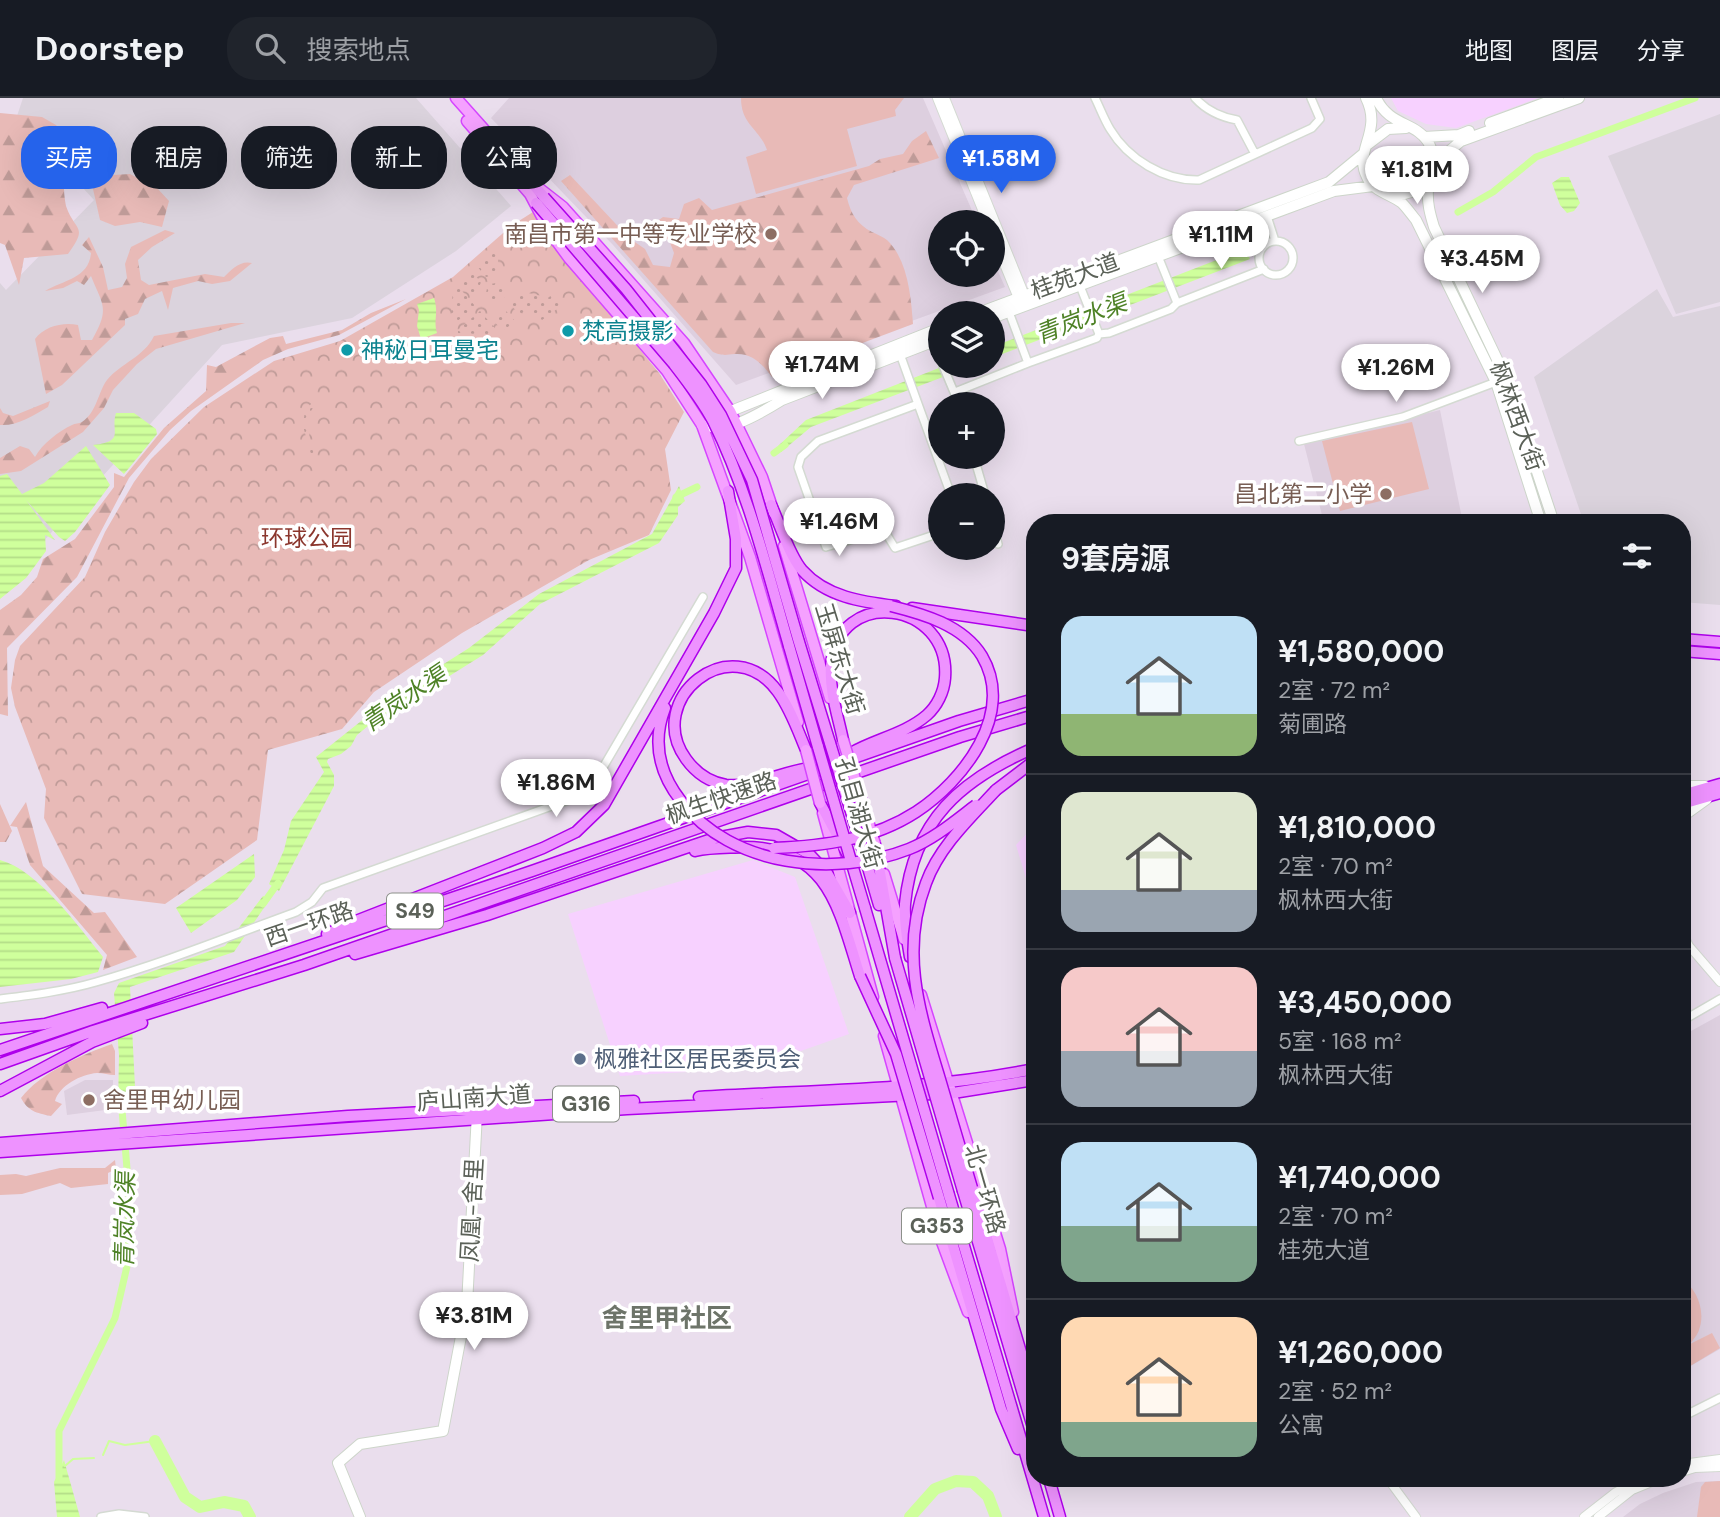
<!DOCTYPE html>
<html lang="zh">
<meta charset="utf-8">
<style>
:root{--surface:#171b24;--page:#20242c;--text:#f1f3f6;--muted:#9ea1a6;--line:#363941;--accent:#2563eb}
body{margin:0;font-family:"DM Sans","Noto Sans SC",sans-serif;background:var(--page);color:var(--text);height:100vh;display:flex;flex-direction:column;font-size:26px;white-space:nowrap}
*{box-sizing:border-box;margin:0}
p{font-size:23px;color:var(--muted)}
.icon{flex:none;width:38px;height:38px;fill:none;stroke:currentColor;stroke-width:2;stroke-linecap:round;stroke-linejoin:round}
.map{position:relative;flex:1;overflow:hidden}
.sheet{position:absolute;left:1026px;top:416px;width:665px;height:973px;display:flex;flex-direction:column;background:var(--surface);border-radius:28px;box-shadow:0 7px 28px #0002}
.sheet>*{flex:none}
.guide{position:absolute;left:21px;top:28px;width:665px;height:63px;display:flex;gap:14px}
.fabs{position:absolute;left:928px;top:112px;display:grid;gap:14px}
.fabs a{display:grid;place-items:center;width:77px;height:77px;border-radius:50%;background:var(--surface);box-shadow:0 7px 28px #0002;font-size:35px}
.price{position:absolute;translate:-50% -60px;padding:0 16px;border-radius:24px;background:#fff;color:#222;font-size:23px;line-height:46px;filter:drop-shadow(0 2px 4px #0008)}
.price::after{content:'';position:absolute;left:50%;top:42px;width:21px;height:16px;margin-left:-10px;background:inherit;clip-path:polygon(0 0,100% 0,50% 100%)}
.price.selected{background:var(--accent);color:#fff}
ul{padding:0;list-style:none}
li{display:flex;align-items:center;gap:21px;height:175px;padding:0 35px}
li+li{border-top:2px solid var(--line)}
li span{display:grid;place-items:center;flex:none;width:196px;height:140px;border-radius:21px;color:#555}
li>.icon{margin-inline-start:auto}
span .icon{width:84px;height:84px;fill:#fffc;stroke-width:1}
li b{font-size:30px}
h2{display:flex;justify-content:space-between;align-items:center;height:84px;padding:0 35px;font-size:30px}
.pill{padding:0 24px;border-radius:28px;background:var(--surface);box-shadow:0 7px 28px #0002;font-size:24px;line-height:63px}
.pill.selected{background:var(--accent);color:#fff}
header{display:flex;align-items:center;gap:42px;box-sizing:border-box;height:98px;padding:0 35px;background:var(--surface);border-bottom:2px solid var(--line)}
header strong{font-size:33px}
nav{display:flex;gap:38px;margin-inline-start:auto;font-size:24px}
.search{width:490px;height:63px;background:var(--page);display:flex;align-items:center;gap:18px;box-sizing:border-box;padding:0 24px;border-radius:28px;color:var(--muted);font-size:26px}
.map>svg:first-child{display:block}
</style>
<header>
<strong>Doorstep</strong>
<div class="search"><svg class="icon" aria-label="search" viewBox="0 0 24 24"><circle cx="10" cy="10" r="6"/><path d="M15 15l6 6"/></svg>搜索地点</div>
<nav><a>地图</a><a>图层</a><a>分享</a></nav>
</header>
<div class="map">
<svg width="1720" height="1419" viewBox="0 0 1720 1419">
<defs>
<pattern id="forest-firs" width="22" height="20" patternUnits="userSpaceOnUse" patternTransform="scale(1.75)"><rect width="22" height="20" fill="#e8bab7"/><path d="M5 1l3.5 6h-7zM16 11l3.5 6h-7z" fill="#bf9b98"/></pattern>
<pattern id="park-crowns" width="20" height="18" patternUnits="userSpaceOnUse" patternTransform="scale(1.75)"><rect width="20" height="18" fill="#e8bab7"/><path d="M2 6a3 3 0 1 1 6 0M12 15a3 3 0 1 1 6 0" fill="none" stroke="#bf9b98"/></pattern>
<pattern id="garden-dots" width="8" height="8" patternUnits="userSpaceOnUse" patternTransform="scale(1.75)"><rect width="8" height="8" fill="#e8bab7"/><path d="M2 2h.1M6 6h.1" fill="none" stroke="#bf9b98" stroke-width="1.8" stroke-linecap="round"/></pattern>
<pattern id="water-rules" width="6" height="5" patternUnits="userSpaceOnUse" patternTransform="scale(1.75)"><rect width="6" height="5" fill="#cfff9c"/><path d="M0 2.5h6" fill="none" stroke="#b4dd88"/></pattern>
</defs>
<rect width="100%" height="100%" fill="#eadeed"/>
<path fill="#f7d1ff" d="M1391 0H1538L1456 30 1426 26 1398 13Z
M1034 728V807L1016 747Z
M753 762 795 779 849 936 753 970 620 978 568 816Z"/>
<path fill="#dbd3dd" d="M23 0H416L511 108 456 153 352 220 222 247 0 491V185L6 192 94 102 17 18Z
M1720 16V204L1676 216 1608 58Z
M1657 191 1673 219 1720 208V507L1682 504V425H1584L1534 279Z"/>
<path fill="#ddcfdf" d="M509 0H923L977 124H940V177H992V160L1005 189 736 287 613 147 491 20Z
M1440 312 1463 425H1324L1304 346Z
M1720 917V1251L1682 1273V938Z
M85 982H113V1011L67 1017 64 993Z
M1720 1383V1419H1623L1640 1406 1663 1395 1696 1384Z"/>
<path fill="#e8bab7" d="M741 0H904L895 12 896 18 847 31 857 68 756 96 746 59 767 52C760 31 741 27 741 0Z
M1412 324 1429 391 1340 413 1322 343Z
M115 1062 116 1071 108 1075V1086L71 1090 60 1085 22 1096 0 1097V1077L16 1076 26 1078 60 1070H105Z
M1682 1181C1697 1191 1706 1213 1699 1232 1698 1236 1693 1242 1690 1246L1712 1235 1720 1250 1682 1273Z
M1720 1383V1419H1697L1701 1389 1705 1384Z"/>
<path fill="url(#forest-firs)" d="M0 15 42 19 56 27 89 66 113 77 130 76 158 91 169 103 162 129 140 124 115 128 100 122 91 82 64 91C64 96 65 103 66 108 75 134 89 127 68 156L24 160 19 187 5 147 0 145Z
M926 33 939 60 854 87 847 100C851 116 857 126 872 134 877 136 883 139 887 142 908 162 911 199 913 226L772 279C762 266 753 255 735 256 725 257 723 258 713 254L561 83 570 77 629 140 645 151 653 167 670 169 674 155 669 142 651 135 652 127 663 119 679 121 684 106 699 100 712 112 869 68 880 61 903 56 912 43Z
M165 132 175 135 152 149 138 162 141 182 149 187 205 176 224 179C231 172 240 162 252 165L230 183 212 186 198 183 173 190 168 212 162 193 145 201 138 216 125 221V227L62 287 46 296 35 241C45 228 63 224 78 227L81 242H92C110 210 103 208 91 178L84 187 77 183 63 190 45 193C64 182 89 180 91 155L82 147 89 139 103 169 108 192 122 189 127 180 125 166 131 149Z
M406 201 339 237 288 251 263 262 191 313 170 332 129 380 77 479 7 550 8 618 0 616V512L21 497 37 479 43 461 75 441 114 389V375L124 379 164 330 206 293 207 267 216 269 270 240 283 238 286 246 342 232 371 215Z
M231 225H245L156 251 137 266 113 292 104 310 83 334 21 373 0 376V360L20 348 29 351 35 359C42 346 59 333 72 327 75 325 79 326 82 324 97 314 98 294 107 282 121 265 144 259 154 238Z
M50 303 48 309C32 318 18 328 0 327V310L3 315 13 318Z
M26 704 43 768 94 815 105 814 137 859 103 872 107 857 30 767 17 729 10 728Z
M0 706 12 733 6 744H0Z
M112 946 115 953V977C109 977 103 975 97 975 81 976 59 988 55 1003L62 1006 51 1018C36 1015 28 1013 21 1000 40 975 83 956 112 946Z"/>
<path fill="url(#park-crowns)" d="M533 114 546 137 659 275 684 314 665 351 671 392 649 437 589 462 462 535 374 594 342 631 268 652 257 742 165 806 82 796 44 720 46 691 15 609 11 590 15 562 20 548 85 479 105 434 134 384 151 361 204 309 274 263 340 243 453 179 511 128Z"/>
<path fill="url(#garden-dots)" d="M499 147 498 164 501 172 497 176 486 179 476 167Z
M470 172 481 184 478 192 471 197 458 182Z
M486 195a10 10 0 1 1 20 0a10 10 0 1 1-20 0Z
M453 187H457L475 208 454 226H451Z
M519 193 542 198 520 217 510 206Z
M553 196 561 208 542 222 530 214Z
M505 212 515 223 503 233 490 219 496 214Z
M480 213 499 235 498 237 458 235V232Z
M315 302 317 306C300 319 312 346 316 364L313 363 303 328 305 312Z"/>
<path fill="url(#water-rules)" d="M1561 79H1569L1580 105 1574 113 1567 115 1560 107 1552 85Z
M1245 151 1250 161 992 260V249Z
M434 200C439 215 433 222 437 235L421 241 417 228 419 212 417 206Z
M944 268H972L811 329 781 354 778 348 806 322Z
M116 315H134L156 331 157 336 124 376 93 347C126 343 110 334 116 315Z
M86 348 110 387 75 434 65 443 59 439 26 402 55 442 45 437 46 453 26 480 0 501V378L7 376 22 396 44 385Z
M679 388 685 403 678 409V417L659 445 540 506 483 557 395 612 379 619 357 637 351 648 341 656 328 661 327 664 334 677V688L279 793 269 786 284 752 291 723 324 674 316 659 390 600 469 550 539 496 652 436Z
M254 756 255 779 237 802 191 835 176 810Z
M0 762C38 772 79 829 103 859L98 874 71 881 0 889Z
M263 798 270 801 234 854 130 889 136 1009 118 1010 119 957 114 895 119 885 225 848Z
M64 1362 80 1419H57L54 1384Z"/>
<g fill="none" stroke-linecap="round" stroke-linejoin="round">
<path stroke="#cfff9c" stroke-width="2" d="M103 1357 109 1343 125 1347 155 1343
M65 1368 73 1361 94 1360"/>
<path stroke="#cfff9c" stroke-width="7" d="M1458 114 1493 94 1536 59 1695 0
M774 355 785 347
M676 399 697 389
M263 806 278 785
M59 1379V1333L115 1220 128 1164 129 1094 121 1000"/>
<path stroke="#cfff9c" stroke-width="12" d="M155 1343 185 1399 200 1409 224 1404 244 1408 250 1419
M910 1419 935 1391 956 1383 973 1384 988 1398 996 1419"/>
<g stroke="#d4dad2" stroke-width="10">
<path id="minor" d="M1095 0C1100 10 1104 21 1110 31 1128 61 1164 83 1199 82L1312 30 1320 21 1311 0
M1195 0C1206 12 1220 19 1237 22L1255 56
M1267 118 1275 143
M1259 160a17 17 0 1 1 34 0a17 17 0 1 1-34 0Z
M1158 158 1177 205 1264 171
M1080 188 1099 236 1109 235 1171 211 1177 205
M931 244 940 262
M900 256 918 306
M1028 265 1097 240 1099 236
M943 268 959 306
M955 294 1028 265 1009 214
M1299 343 1403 319 1496 284
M974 359 985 397
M992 425 998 446
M940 435 895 450 884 432 826 449 798 369 801 359 818 343 918 306 951 397
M0 901C32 897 65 893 96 884 164 865 230 838 296 814L312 804 323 790 588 695 703 499
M1682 923 1720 901
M1682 1319 1720 1300
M101 1419 119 1416 145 1419"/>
</g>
<g stroke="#d4dad2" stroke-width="10">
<path id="tertiary" d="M937 0 987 124
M945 0 1026 200
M992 137 1020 205
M1682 834 1689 848 1720 884
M1682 1366 1720 1361
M1682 1374 1695 1370 1720 1369
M1388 1381 1416 1419
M1584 1419 1616 1394 1641 1381
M1598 1419 1632 1392 1659 1381"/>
</g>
<g stroke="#cdd5ca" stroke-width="12">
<path id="secondary" d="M1366 0C1383 34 1353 52 1367 79 1373 93 1390 96 1402 105 1407 110 1411 116 1416 122L1496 284 1541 425
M1376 0C1389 28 1416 24 1428 44 1438 60 1430 75 1428 91 1427 105 1430 116 1434 129L1506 280 1554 425
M1490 25 1558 0
M1424 39 1459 37 1469 33
M1367 47 1388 31 1406 30
M1434 66 1461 43 1579 0
M1390 96C1405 98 1420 94 1428 80
M978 215 1329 84 1363 56
M992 220 1334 93 1373 88
M726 315 940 230
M702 327C707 328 714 330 719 330 738 329 766 312 782 302L940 241
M1682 688H1705
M1682 719 1707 701
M360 1419 338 1365 360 1346 443 1333 467 1207 477 1015"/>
</g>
<g stroke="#d545ff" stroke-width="13">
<path id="primary" d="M456 0 531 84 563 109 684 245 730 313 762 379 774 415
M467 23 530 96 550 134 569 160 667 273 702 327 750 459 798 624
M784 448 830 600
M823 715 873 899
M884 776 904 841
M921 897 1000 1151 1013 1214
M884 938 942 1144 968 1214"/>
</g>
<g stroke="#ae00eb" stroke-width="13">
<path id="trunk" d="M531 84 544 99
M771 407C780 426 789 457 802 472 826 499 862 504 896 508
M912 510 1034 528
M1682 541 1720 544
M799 544 830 645
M789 548 818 649
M1682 553 1720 556
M665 610C652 644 659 675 681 703
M843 642C838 618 829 592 831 568 837 487 951 503 945 580 944 594 937 608 927 617 905 636 875 641 851 655
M806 652C798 633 791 612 778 594 731 529 643 602 686 661 696 675 709 684 726 687 754 690 783 673 810 670
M996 692 1034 663
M1682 697 1720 686
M820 705 851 763 865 810
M1682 706 1720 695
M875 746 895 860
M695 753C711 749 728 750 744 749 829 749 839 812 860 878
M864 756 879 807
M327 836 356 823 543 750 576 734 604 707 714 515 736 470V441L728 393
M355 856 487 817 715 740 748 734 776 737 809 756 827 775 850 815
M910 859C907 842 904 823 905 806 913 722 962 681 1034 650
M0 931 45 926 102 910
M0 952 532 773 959 623 1034 601
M0 966 93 933 304 867 960 639 1034 617
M0 993 92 944 142 925
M699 999C810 992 925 993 1034 971
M0 1045 348 1018 634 1003
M0 1054 627 1011 953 995 1034 982
M972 1090 1034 1298
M963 1093 1034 1333
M949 1097 1044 1419
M939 1100 1001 1311 1018 1351
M1049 1381 1060 1419"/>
</g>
<use href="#minor" stroke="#fff" stroke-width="7"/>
<use href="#tertiary" stroke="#fff" stroke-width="8"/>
<use href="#secondary" stroke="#fff" stroke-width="10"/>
<use href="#primary" stroke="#f5a1ff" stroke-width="10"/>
<use href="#trunk" stroke="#ee92ff" stroke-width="10"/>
<g stroke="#d545ff" stroke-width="13" stroke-linecap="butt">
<path id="primary-bridge" d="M843 642 875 746
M806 652 820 705"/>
</g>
<g stroke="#ae00eb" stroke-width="13" stroke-linecap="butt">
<path id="trunk-bridge" d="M544 99 626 191 701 286 721 317 752 382 799 544
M536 105 673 265C687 283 702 302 713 323 748 393 767 472 789 548
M830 645 863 753
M818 649 851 763
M681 703C731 769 835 780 909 751 934 741 955 723 976 707
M774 750C823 748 873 742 916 714 963 683 1016 616 982 558 963 527 923 516 891 508
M865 810 949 1097
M895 860 963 1093
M860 878 896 956 939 1100
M972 1090C961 1052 950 1015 939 978 919 912 900 853 926 785 939 749 970 720 996 692"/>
</g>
<use href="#primary-bridge" stroke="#f5a1ff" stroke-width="10"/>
<use href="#trunk-bridge" stroke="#ee92ff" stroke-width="10"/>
</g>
<g fill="#8d6e63" stroke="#fff" stroke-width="2.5">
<circle cx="771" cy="136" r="7"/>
<circle cx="1386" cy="396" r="7"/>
<circle cx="89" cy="1002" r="7"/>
</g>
<g fill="#0f9aa8" stroke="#fff" stroke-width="2.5">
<circle cx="568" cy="233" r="7"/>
<circle cx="347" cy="252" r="7"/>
</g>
<circle fill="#5c6f8a" stroke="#fff" stroke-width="2.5" cx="580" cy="961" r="7"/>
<g text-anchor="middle" stroke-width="7" stroke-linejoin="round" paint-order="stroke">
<g fill="#fff" stroke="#8c908a" stroke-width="2">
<rect x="387" y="795.5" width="56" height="35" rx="5"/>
<rect x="553" y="988.5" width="66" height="35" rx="5"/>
<rect x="902" y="1110.5" width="70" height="35" rx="5"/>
</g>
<g font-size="21" font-weight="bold" fill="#5b6158">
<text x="415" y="820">S49</text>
<text x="586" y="1013">G316</text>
<text x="937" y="1135">G353</text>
</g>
<g font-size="23" fill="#785e54" stroke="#fff" text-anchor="end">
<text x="757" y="144">南昌市第一中等专业学校</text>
<text x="1372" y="404">昌北第二小学</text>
<text x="103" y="1010" text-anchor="start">舍里甲幼儿园</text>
</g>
<g font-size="23" fill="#5b6158" stroke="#fff">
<text transform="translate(1075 178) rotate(-20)" y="8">桂苑大道</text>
<text transform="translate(1517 318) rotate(70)" y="8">枫林西大街</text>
<text transform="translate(840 561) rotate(73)" y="8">玉屏东大街</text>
<text transform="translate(721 700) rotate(-19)" y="8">枫生快速路</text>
<text transform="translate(859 715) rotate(74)" y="8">孔目湖大街</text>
<text transform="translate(309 826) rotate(-19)" y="8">西一环路</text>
<text transform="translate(474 1000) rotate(-4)" y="8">庐山南大道</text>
<text transform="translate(985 1091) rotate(74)" y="8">北一环路</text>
<text transform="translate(472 1112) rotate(-87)" y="8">凤凰-舍里</text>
</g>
<g font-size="23" fill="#0d838f" stroke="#fff" text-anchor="start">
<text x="582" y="241">梵高摄影</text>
<text x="361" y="260">神秘日耳曼宅</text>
</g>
<g font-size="23" fill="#8b362d" stroke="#fff">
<text x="307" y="448">环球公园</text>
</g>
<g font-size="23" fill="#4e5e75" stroke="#fff" text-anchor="start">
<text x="594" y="969">枫雅社区居民委员会</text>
</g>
<g font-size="24" font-style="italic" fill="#4e8226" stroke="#fff">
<text transform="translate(1081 221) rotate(-21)" y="8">青岚水渠</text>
<text transform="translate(404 601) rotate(-34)" y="8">青岚水渠</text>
<text transform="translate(125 1122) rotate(-89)" y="8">青岚水渠</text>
</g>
<g font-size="26" font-weight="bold" fill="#6d7469" stroke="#fff">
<text x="667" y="1229">舍里甲社区</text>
</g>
</g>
</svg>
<div class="fabs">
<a><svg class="icon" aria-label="locate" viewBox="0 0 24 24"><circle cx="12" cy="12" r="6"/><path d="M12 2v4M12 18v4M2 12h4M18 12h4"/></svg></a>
<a><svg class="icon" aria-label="layers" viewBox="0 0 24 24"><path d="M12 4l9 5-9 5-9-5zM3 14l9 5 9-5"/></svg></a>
<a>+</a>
<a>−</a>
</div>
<b class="price selected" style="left:1001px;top:97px">¥1.58M</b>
<b class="price" style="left:1417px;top:108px">¥1.81M</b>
<b class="price" style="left:1221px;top:173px">¥1.11M</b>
<b class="price" style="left:1482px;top:197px">¥3.45M</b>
<b class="price" style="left:822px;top:303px">¥1.74M</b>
<b class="price" style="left:1396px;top:306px">¥1.26M</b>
<b class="price" style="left:839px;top:460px">¥1.46M</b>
<b class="price" style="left:556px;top:721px">¥1.86M</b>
<b class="price" style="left:474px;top:1254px">¥3.81M</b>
<div class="guide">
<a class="pill selected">买房</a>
<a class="pill">租房</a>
<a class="pill">筛选</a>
<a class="pill">新上</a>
<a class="pill">公寓</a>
</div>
<section class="sheet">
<h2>9套房源<svg class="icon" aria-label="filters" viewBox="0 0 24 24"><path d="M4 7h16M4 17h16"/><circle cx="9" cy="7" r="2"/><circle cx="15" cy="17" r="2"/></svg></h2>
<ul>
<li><span style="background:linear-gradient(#bfe0f5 70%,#8fb573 0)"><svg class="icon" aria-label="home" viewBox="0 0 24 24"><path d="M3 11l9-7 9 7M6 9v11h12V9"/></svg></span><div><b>¥1,580,000</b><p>2室 · 72 m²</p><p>菊圃路</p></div></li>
<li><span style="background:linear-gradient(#dfe7d0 70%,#9aa5b1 0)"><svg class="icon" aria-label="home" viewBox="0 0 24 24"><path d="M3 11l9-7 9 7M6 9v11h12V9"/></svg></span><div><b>¥1,810,000</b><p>2室 · 70 m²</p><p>枫林西大街</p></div></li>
<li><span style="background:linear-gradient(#f6c9c9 60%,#9aa5b1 0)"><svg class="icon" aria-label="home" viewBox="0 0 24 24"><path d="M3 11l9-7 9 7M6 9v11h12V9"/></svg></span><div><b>¥3,450,000</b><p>5室 · 168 m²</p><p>枫林西大街</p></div></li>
<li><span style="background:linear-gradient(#bfe0f5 60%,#7fa58c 0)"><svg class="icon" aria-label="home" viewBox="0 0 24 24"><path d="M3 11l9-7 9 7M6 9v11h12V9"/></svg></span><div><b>¥1,740,000</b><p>2室 · 70 m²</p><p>桂苑大道</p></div></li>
<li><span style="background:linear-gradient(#ffd9b3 75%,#7fa58c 0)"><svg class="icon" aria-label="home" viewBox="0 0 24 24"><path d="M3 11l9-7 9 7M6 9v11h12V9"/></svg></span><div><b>¥1,260,000</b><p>2室 · 52 m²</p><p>公寓</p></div></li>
</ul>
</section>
</div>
